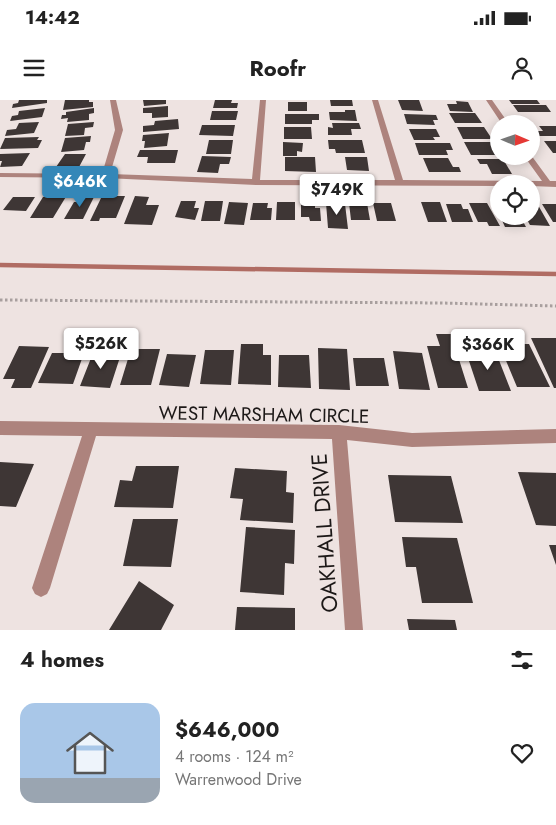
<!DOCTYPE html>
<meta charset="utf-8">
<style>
:root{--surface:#fff;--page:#f2f2f2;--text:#222;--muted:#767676;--line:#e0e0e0;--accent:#3487b8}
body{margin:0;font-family:Jost,sans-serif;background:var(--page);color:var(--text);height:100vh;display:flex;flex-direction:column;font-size:19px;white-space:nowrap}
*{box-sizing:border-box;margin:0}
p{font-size:16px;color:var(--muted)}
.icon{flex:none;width:28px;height:28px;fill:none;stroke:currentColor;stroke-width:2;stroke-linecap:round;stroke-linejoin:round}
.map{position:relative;height:530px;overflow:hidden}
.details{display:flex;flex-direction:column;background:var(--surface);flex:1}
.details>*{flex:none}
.needle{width:32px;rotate:92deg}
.controls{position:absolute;left:490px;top:15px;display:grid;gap:10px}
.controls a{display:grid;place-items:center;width:50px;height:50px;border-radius:50%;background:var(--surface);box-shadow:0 2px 12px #0003;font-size:25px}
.price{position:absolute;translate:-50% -42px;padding:0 11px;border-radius:5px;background:#fff;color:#222;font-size:16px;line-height:32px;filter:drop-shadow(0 1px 2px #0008)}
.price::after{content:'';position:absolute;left:50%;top:30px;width:15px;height:11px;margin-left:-8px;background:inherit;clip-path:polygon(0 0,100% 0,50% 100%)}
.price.current{background:var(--accent);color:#fff}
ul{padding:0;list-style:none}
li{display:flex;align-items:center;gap:15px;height:125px;padding:0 20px}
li+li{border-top:1px solid var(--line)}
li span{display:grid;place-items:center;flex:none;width:140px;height:100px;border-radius:15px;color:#555}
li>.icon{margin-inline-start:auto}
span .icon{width:60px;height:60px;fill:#fffc;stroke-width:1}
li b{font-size:21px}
h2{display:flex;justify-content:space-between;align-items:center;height:60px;padding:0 20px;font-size:21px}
.status{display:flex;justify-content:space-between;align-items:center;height:35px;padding:0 25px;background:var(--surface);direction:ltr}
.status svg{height:14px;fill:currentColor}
header{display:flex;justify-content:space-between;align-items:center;height:65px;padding:0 20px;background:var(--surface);font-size:22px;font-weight:700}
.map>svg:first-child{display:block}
</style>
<div class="status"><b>14:42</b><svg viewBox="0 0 49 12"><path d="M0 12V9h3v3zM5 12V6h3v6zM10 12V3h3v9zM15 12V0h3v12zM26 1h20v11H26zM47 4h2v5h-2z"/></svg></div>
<header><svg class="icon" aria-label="menu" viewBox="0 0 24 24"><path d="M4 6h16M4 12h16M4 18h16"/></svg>Roofr<svg class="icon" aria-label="person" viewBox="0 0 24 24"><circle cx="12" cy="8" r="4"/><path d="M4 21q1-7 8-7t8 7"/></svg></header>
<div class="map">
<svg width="556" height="530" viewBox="0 0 556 530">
<rect width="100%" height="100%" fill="#eee3e1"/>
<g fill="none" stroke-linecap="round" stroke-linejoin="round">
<path stroke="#b06c63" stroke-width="4.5" d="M0 165 556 174"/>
</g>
<path fill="#3e3635" d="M19 0H47V3L12 8 13 4 18 3Z
M65 0H89V2H93V7L63 10Z
M143 0H166V4L144 6Z
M215 0H232L231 3H238L237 8H213Z
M330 0H352L353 6H331Z
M398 0H419L423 11 402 10Z
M509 0H537L540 4H512Z
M456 1 468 2 473 12 450 11 447 4H457Z
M288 2H307V11H288Z
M513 5H546L551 12H518Z
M168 6V17L152 18V13H143V8Z
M45 8 42 17 10 21 12 16 18 15 19 11Z
M94 8V13L89 14V20L67 22 68 18 61 19 62 15H66V12Z
M345 10H355L357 21 330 20 329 12H345Z
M212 11H238L236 20H210Z
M449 13H475L482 23H455Z
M285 14H319V20H312V24H285Z
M404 14 436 15 438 20H433L435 25 407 24Z
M178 19 179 29 143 32V26L154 25 155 21Z
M39 22 34 33 5 36 7 30 16 29 19 23Z
M94 22 93 27 85 28 84 35 65 36 68 24Z
M332 23H359L361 29H351L352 35H328V27L333 28Z
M202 25H235L233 36 199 35Z
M539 26H556V36H539L535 31H543Z
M284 27H311L312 39H284Z
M457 27H484L492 39H463Z
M409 29H436L440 37H433L435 40H414Z
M169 33 167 46 144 48 145 41H142L143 35Z
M91 36 90 42H86L84 50 61 52 65 38Z
M39 37 37 40H42L38 48 0 49 5 38Z
M209 40H233L231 54H206Z
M328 40H362L365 53H336L335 49H329Z
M544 41H556V53H553Z
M283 42 303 43 302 52 297 51V56H283Z
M464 42H493L499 51V55H471Z
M415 43H450L453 50H446L448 55H419Z
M140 50H178L175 63H147L148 57H137Z
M30 53 22 66 0 67 2 61H0V54Z
M65 54H86L79 67H56Z
M202 56 231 57 229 64H220L218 73 197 72Z
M285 57H315L316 72 285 71Z
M345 57H367L369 71 347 70Z
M423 58H448L453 67H459L461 72H429Z
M477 59H503L512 74H492L487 64H480Z
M54 95H67L53 118H30L43 97H53Z
M81 95H95L83 119H64L74 102H77Z
M102 96H125L116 118H100L99 121H90Z
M135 96 149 97 146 105H159L152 125 124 124Z
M13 97H35L26 111 3 110Z
M181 101H196L194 108H199L195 120 175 117Z
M205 101H223L220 121H201Z
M301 101 315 102V108H320L321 121H310L309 117H301Z
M229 102 248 103 244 125 224 124Z
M277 102H295V120H276Z
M421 102H440L447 122H428Z
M253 103H268L267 108H272L271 120H250Z
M326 103 345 104 348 129 328 128Z
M349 103H367L370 120H351Z
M373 103H391L396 121H377Z
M469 103H487L500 126H489L487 122H478Z
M446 104H461L463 109H468L473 122H452Z
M531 104 538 105 550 126 530 125 525 116H531Z
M542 104H556V122H553Z
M500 116H520L526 127H505Z
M436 234H451L468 288H438L427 246H440Z
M531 238H556V288H554Z
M241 244H263V255H271V285L238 284Z
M499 244H529L550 287H517Z
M19 246 49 247 31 288H11L15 279H3Z
M318 248 347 249 350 290 319 289Z
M131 249H160L151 285H120Z
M465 249 495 250 511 291H479Z
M205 250H234L231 285 200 284Z
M393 251 422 253 430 290 399 289Z
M52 253H84L73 284 38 283Z
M93 253 121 254 110 288 80 286Z
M167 254 196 255 189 287 159 285Z
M279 255H309L311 288 278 287Z
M353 258H384L389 286H356Z
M0 362 34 364 16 407 0 406Z
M136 366H179L173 408 114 407 120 380 132 381Z
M235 368 287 371 286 392 294 393 293 423 240 420 243 399 230 398Z
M518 372 556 373V426L536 425Z
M388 375 451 376 463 423 395 422Z
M133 419H178L171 467 123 466Z
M246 427 295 430 294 464 285 463 284 495 240 492Z
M402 437 457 438 473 503H422L416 467H406Z
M549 445H556V465Z
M139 481 174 505 161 530H109Z
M237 507 295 508V530H235Z
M407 519 455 520 457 530H409Z"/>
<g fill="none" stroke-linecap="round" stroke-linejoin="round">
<path stroke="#a89f9e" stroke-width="3" stroke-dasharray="2.5 2.5" stroke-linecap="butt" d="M0 200 442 203 556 206"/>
<path fill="#ad837d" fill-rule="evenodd" d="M110 0H116L123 30 110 74 252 79 260 0H266L260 80H395L372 0H378L403 80 542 81 524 56 531 55 550 81H556V87L531 86V84H499V86L256 85 105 78 0 77V73L102 74 115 30Z
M486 0H492L509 24H502Z
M0 321 339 325 412 333 556 329V343L412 347 347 340 363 530H345L332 339 96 336 50 488 47 494 41 497 35 494 32 488 82 336 0 335Z"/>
</g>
<g text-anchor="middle" stroke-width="5" stroke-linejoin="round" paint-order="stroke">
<g font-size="19" fill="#1c1817" stroke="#eee3e1">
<text transform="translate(264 314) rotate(1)" y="7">WEST MARSHAM CIRCLE</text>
</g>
<g font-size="22" fill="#1c1817" stroke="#eee3e1">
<text transform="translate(324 433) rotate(-94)" y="8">OAKHALL DRIVE</text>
</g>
</g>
</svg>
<div class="controls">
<a><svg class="needle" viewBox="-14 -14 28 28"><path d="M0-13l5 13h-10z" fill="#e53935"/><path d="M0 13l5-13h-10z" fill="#767676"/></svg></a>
<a><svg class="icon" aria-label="locate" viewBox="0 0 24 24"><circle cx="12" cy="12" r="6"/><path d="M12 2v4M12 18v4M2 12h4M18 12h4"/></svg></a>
</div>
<b class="price current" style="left:80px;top:108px">$646K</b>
<b class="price" style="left:337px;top:116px">$749K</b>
<b class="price" style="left:101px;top:270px">$526K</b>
<b class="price" style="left:488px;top:271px">$366K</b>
</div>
<section class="details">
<h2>4 homes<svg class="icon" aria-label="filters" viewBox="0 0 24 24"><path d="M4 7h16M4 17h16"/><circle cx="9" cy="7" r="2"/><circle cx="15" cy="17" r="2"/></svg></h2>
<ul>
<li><span style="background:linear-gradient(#a9c7e8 75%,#9aa5b1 0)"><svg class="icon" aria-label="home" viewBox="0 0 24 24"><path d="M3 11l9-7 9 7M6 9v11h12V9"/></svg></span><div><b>$646,000</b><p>4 rooms · 124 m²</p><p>Warrenwood Drive</p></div><svg class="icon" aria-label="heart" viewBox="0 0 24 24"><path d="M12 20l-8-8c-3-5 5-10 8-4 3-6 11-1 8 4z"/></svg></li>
</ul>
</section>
